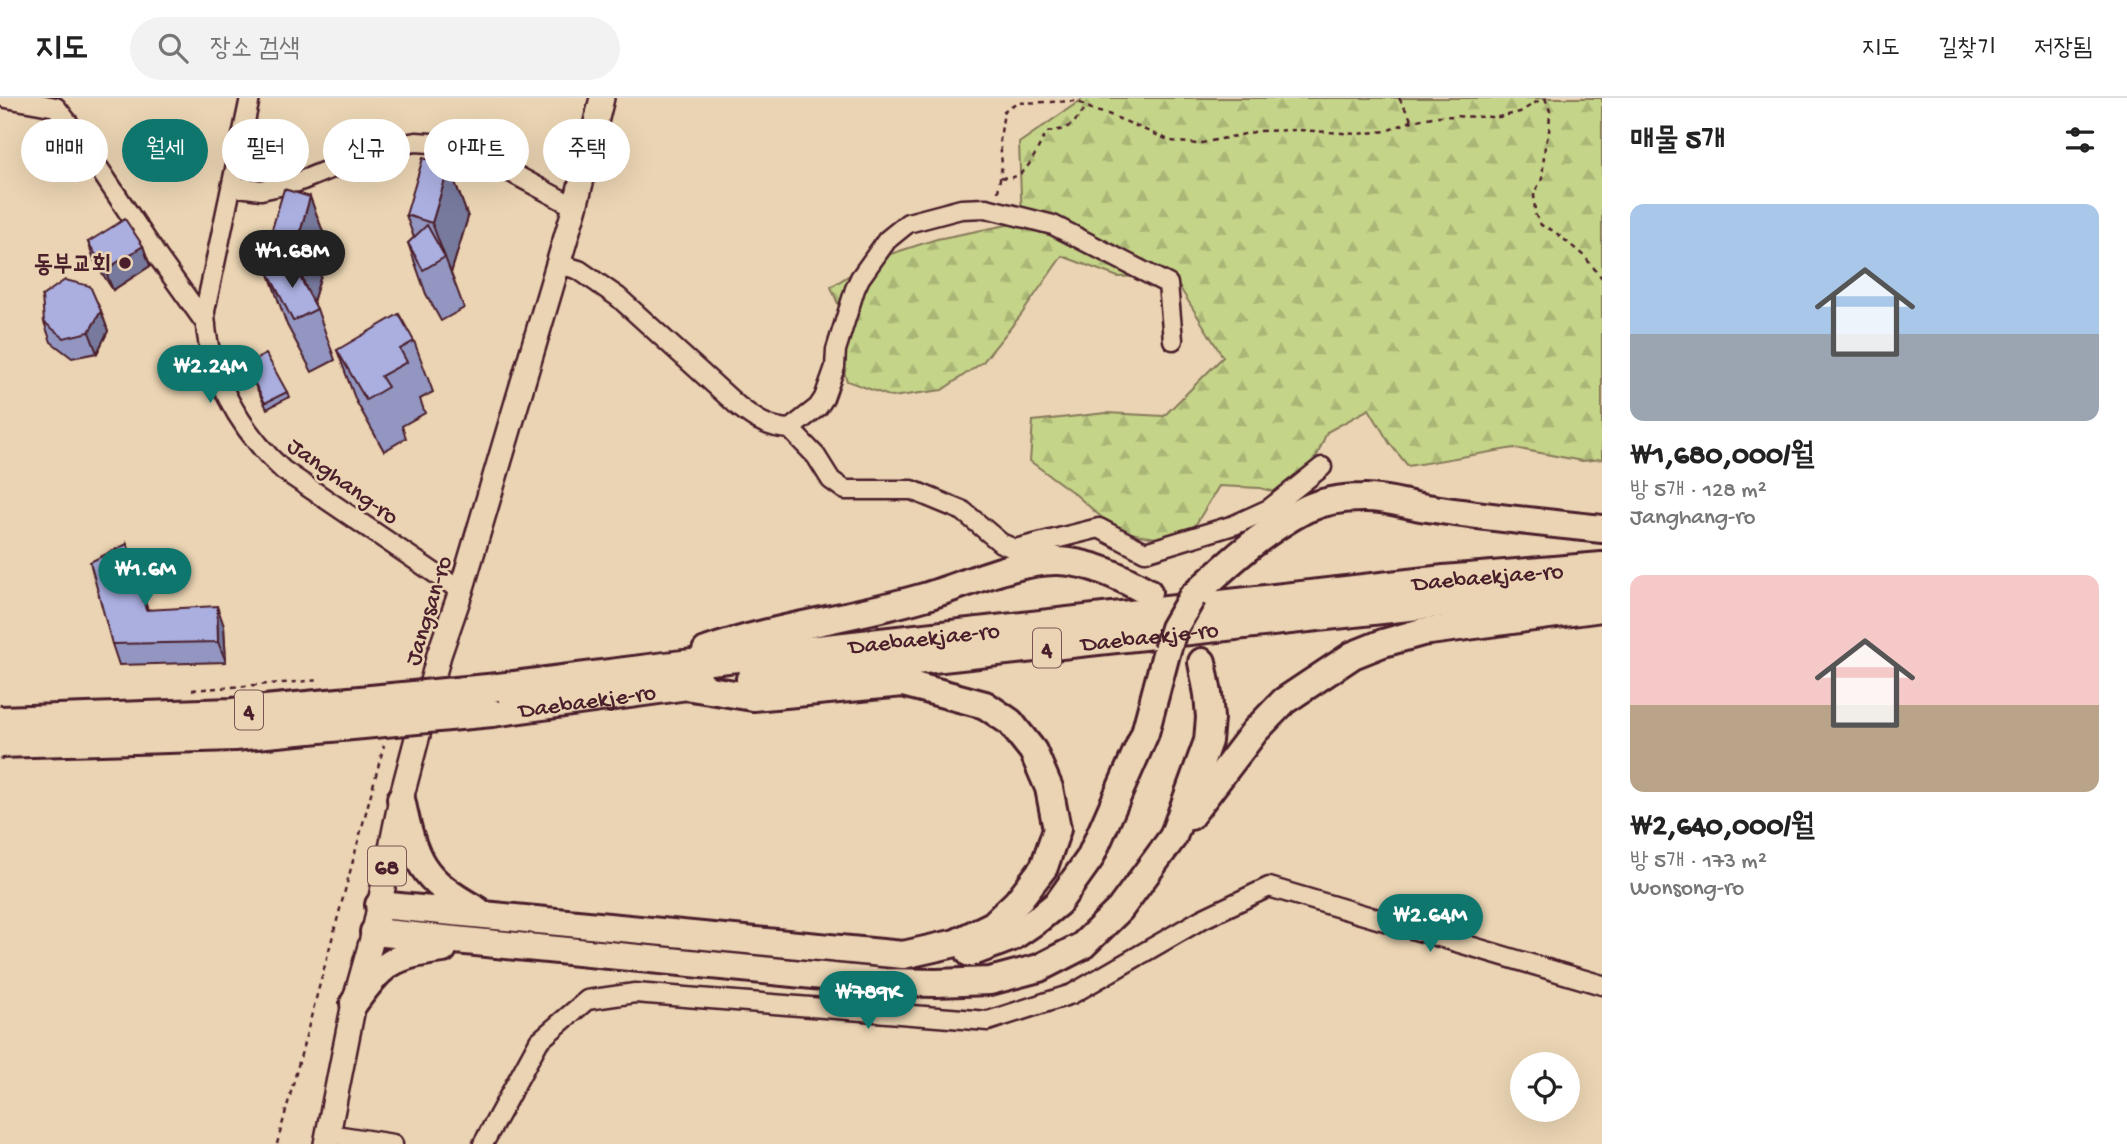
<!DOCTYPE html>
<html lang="ko">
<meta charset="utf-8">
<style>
:root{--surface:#fff;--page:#f2f2f2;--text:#222;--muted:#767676;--line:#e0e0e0;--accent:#0f766e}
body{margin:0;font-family:"Gochi Hand","Poor Story",sans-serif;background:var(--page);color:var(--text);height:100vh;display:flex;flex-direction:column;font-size:26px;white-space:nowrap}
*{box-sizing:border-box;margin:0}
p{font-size:23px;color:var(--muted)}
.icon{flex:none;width:38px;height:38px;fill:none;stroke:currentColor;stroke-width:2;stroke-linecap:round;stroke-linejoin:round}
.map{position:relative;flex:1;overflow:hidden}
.panel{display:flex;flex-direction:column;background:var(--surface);width:525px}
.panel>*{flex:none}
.hud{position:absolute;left:21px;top:21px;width:665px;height:63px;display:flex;gap:14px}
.fabs{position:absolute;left:1510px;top:954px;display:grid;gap:14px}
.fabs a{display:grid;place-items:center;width:70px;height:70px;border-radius:50%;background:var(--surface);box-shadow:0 7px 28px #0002;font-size:35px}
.price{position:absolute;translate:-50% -60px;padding:0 16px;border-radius:24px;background:var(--accent);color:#fff;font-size:23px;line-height:46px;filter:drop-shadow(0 2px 4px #0008)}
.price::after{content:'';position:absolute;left:50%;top:42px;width:21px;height:16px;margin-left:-10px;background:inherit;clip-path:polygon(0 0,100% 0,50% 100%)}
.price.on{background:#222;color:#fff}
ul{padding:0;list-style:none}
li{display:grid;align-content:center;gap:14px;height:371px;padding:0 28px}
li span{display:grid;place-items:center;height:217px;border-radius:14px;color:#555}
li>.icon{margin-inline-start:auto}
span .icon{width:126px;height:126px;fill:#fffc;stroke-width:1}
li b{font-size:30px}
h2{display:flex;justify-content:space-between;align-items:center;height:84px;padding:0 28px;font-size:30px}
.pill{padding:0 24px;border-radius:32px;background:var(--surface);box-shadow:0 7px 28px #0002;font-size:24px;line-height:63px}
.pill.on{background:var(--accent);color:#fff}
header{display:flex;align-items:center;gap:42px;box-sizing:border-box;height:98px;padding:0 35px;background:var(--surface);border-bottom:2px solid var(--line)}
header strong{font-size:33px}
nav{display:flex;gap:38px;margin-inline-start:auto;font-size:24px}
.search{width:490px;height:63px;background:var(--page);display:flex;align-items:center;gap:18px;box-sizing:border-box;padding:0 24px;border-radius:38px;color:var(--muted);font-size:26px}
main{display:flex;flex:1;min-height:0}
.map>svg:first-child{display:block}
</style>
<header>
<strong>지도</strong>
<div class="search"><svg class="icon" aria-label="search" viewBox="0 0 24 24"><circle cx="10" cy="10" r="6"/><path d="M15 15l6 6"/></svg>장소 검색</div>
<nav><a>지도</a><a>길찾기</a><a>저장됨</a></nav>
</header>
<main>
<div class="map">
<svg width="1602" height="1046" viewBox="0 0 1602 1046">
<defs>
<pattern id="forest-firs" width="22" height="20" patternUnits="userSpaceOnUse" patternTransform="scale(1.75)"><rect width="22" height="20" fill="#c4d488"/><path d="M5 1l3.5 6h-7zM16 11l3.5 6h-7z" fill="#aab676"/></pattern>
</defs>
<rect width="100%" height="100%" fill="#ead4b3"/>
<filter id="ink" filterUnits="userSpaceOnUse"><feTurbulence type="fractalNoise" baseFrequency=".0143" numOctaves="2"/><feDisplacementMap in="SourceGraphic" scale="14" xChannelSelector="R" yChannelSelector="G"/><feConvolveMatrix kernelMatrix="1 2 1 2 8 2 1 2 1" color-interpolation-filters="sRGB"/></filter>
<g filter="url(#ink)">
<path fill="url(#forest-firs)" stroke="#877a5a" stroke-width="2" d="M1084 0H1602V361L1582 363 1514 350 1408 368 1390 346 1369 311 1327 334 1299 400 1260 390 1219 388 1184 446 1116 432 1075 396 1030 363 1033 323 1106 315 1164 318 1223 259 1172 177 1118 179 1062 158 1021 217 983 264 942 292 892 299 847 283 838 256 850 235 831 189 875 161 937 141 1022 124 1019 45Z"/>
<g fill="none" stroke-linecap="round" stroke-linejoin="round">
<g stroke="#4a1f2b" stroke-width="23">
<path id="minor" d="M6 0 56 9 70 27 158 159 206 226
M250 0 205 213C206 274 239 331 283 372L461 493
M232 88 261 92 298 84 382 50 416 44 460 47 575 109
M559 166 579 172 618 199 738 308C755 321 768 330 790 331L818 309 824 300 835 269 836 252 855 191 860 180 887 142 908 125 961 111 986 110 1053 127 1168 186 1173 242
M790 331 816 358 831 382 845 392H912L963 413 1001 445 1015 451 1099 430 1145 454 1234 427 1269 411 1322 369
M329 1036 393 1046
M483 1046 539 943 587 902 635 895 988 923 1072 896 1202 821 1269 789 1602 887"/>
</g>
<g stroke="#4a1f2b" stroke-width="28">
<path id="major" d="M326 1046 354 905 374 834 401 701 439 557 461 493 575 109 602 0"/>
</g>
<g stroke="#4a1f2b" stroke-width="32">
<g id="highway">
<path d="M1192 499C1227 467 1263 433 1306 411 1323 403 1345 400 1363 400 1385 399 1406 407 1427 410 1485 419 1543 425 1602 431"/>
<path d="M706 553C777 528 852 520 924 499 965 487 1016 462 1058 463 1091 464 1121 479 1148 494"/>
<path id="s1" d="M750 581 1602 488"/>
<path id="s2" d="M498 589 665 568 1444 481 1602 468"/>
<path id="s3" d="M492 615 702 586"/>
<path d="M401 701C414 763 421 781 477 812"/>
<path d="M1190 718 1255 633 1284 603 1353 557 1383 545 1422 534 1602 510"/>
<path d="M379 807 903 857 956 845 993 827 1017 804 1044 769 1057 731 1049 690 1033 653 1010 624 985 607 903 585 753 599 685 588"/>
<path d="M374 834 884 884 936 885 990 883 1039 870 1082 848 1120 811 1173 739 1208 643 1210 620 1208 596 1202 564"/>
<path d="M970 855 1012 839 1037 822 1058 805 1090 760 1145 635 1167 552"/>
<path d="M354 905C384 864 392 858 443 851"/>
</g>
</g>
<path stroke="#4a1f2b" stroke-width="2.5" stroke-dasharray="5 5" stroke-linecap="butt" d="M1399 0 1412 23
M1545 0 1550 13 1549 35 1545 47 1542 81 1534 95 1535 116 1541 127 1554 133 1584 158 1602 180
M1001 79C1028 85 1035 52 1047 34 1071 31 1073 27 1087 8
M998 94 1002 67 1000 42 1004 13 1016 5 1077 3 1095 13 1108 16 1171 43 1197 46 1259 33 1299 32 1357 36 1386 33 1412 23 1437 18 1499 19 1520 14 1543 0
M192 592 321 582
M277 1046 384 647"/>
<use href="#minor" stroke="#ead4b3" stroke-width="18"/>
<use href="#major" stroke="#ead4b3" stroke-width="23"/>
<use href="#highway" stroke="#ead4b3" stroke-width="26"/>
<g stroke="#4a1f2b" stroke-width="32" stroke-linecap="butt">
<path id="highway-bridge" d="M1167 552 1174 530 1192 499
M0 622 232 614 498 589
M0 646 235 639 492 615"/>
</g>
<use href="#highway-bridge" stroke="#ead4b3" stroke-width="26"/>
</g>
<path fill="#9296c1" stroke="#4a1f2b" stroke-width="2" d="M449 68 468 119 451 175 464 210 441 223 426 196 408 145 414 140 406 117Z
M310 99 329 150 313 204 317 211 335 262 312 274 287 227 269 176 275 170 267 148Z
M88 144 143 148 150 168 113 192 95 164Z
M101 213 108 233 97 255 72 260 51 244 44 224Z
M414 243 433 294 420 301 425 315 402 328 406 340 384 353 356 303 337 252Z
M245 267 287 294 289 299 267 311Z
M127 446 135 466 147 511 224 528 226 564 119 567 112 546Z"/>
<path fill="#777a9d" stroke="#4a1f2b" stroke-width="2" d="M449 68 468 119 451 175 432 125Z
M310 99 329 150 312 207 294 156Z
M143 148 150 168 113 192 105 172Z
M101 213 108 233 97 255 89 234Z
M127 446 135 466 153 532 146 512Z
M217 508 224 528 226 564 218 544Z"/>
<path fill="#aaafe0" stroke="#4a1f2b" stroke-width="2" d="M423 60 449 68 432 125 406 117Z
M284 91 310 99 294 156 267 148Z
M125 121 143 148 105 172 88 144Z
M427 127 445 159 423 172 408 145Z
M288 157 317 211 293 223 269 176Z
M65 182 90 188 101 213 89 234 64 240 44 224 42 198Z
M399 216 414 243 400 251 407 264 381 278 388 289 366 302 337 252Z
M266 256 287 294 265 305 245 267Z
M127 446 146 512 217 508 218 544 112 546 90 464Z"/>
</g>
<circle fill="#4a1f2b" stroke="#ead4b3" stroke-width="2.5" cx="125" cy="165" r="7"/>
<g text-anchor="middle" stroke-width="5" stroke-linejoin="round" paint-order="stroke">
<g fill="#ead4b3" stroke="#7a5554" stroke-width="2">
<rect x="1033" y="530.5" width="28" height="39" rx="5"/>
<rect x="235" y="592.5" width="28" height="39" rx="5"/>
<rect x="368" y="748.5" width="38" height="39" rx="5"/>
</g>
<g font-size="23" font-weight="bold" fill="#4a1f2b">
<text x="1047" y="558">4</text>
<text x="249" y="620">4</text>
<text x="387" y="776">68</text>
</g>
<g font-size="24" font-weight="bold" fill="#4a1f2b" stroke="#ead4b3" text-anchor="end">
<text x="111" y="173">동부교회</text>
</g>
<g font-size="24" fill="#4a1f2b" stroke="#ead4b3">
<text transform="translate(344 382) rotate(36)" y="8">Janghang-ro</text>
<text dy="8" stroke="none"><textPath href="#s2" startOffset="996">Daebaekjae-ro</textPath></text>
<text transform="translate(427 512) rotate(-73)" y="8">Jangsan-ro</text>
<text dy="8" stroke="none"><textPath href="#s2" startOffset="429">Daebaekjae-ro</textPath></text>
<text dy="8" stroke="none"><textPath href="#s1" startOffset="402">Daebaekje-ro</textPath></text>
<text dy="8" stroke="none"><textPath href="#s3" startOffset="96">Daebaekje-ro</textPath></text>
</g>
</g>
</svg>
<div class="fabs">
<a><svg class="icon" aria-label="locate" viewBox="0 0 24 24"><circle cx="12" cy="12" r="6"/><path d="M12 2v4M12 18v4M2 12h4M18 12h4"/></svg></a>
</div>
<b class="price on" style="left:292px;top:192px">₩1.68M</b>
<b class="price" style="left:210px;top:307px">₩2.24M</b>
<b class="price" style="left:145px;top:510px">₩1.6M</b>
<b class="price" style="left:1430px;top:856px">₩2.64M</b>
<b class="price" style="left:868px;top:933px">₩789K</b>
<div class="hud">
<a class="pill">매매</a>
<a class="pill on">월세</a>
<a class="pill">필터</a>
<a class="pill">신규</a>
<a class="pill">아파트</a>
<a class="pill">주택</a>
</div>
</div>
<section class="panel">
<h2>매물 5개<svg class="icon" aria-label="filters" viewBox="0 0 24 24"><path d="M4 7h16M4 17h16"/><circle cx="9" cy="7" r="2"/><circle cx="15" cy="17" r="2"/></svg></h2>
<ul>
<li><span style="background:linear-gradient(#a9c7e8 60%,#9aa5b1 0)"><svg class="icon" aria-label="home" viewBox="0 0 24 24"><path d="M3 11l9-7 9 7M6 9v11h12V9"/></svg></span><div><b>₩1,680,000/월</b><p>방 5개 · 128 m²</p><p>Janghang-ro</p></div></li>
<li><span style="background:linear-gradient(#f6c9c9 60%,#b9a48a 0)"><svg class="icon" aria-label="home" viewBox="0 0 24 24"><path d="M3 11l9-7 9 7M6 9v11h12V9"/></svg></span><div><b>₩2,640,000/월</b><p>방 5개 · 173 m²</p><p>Wonsong-ro</p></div></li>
</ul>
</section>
</main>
